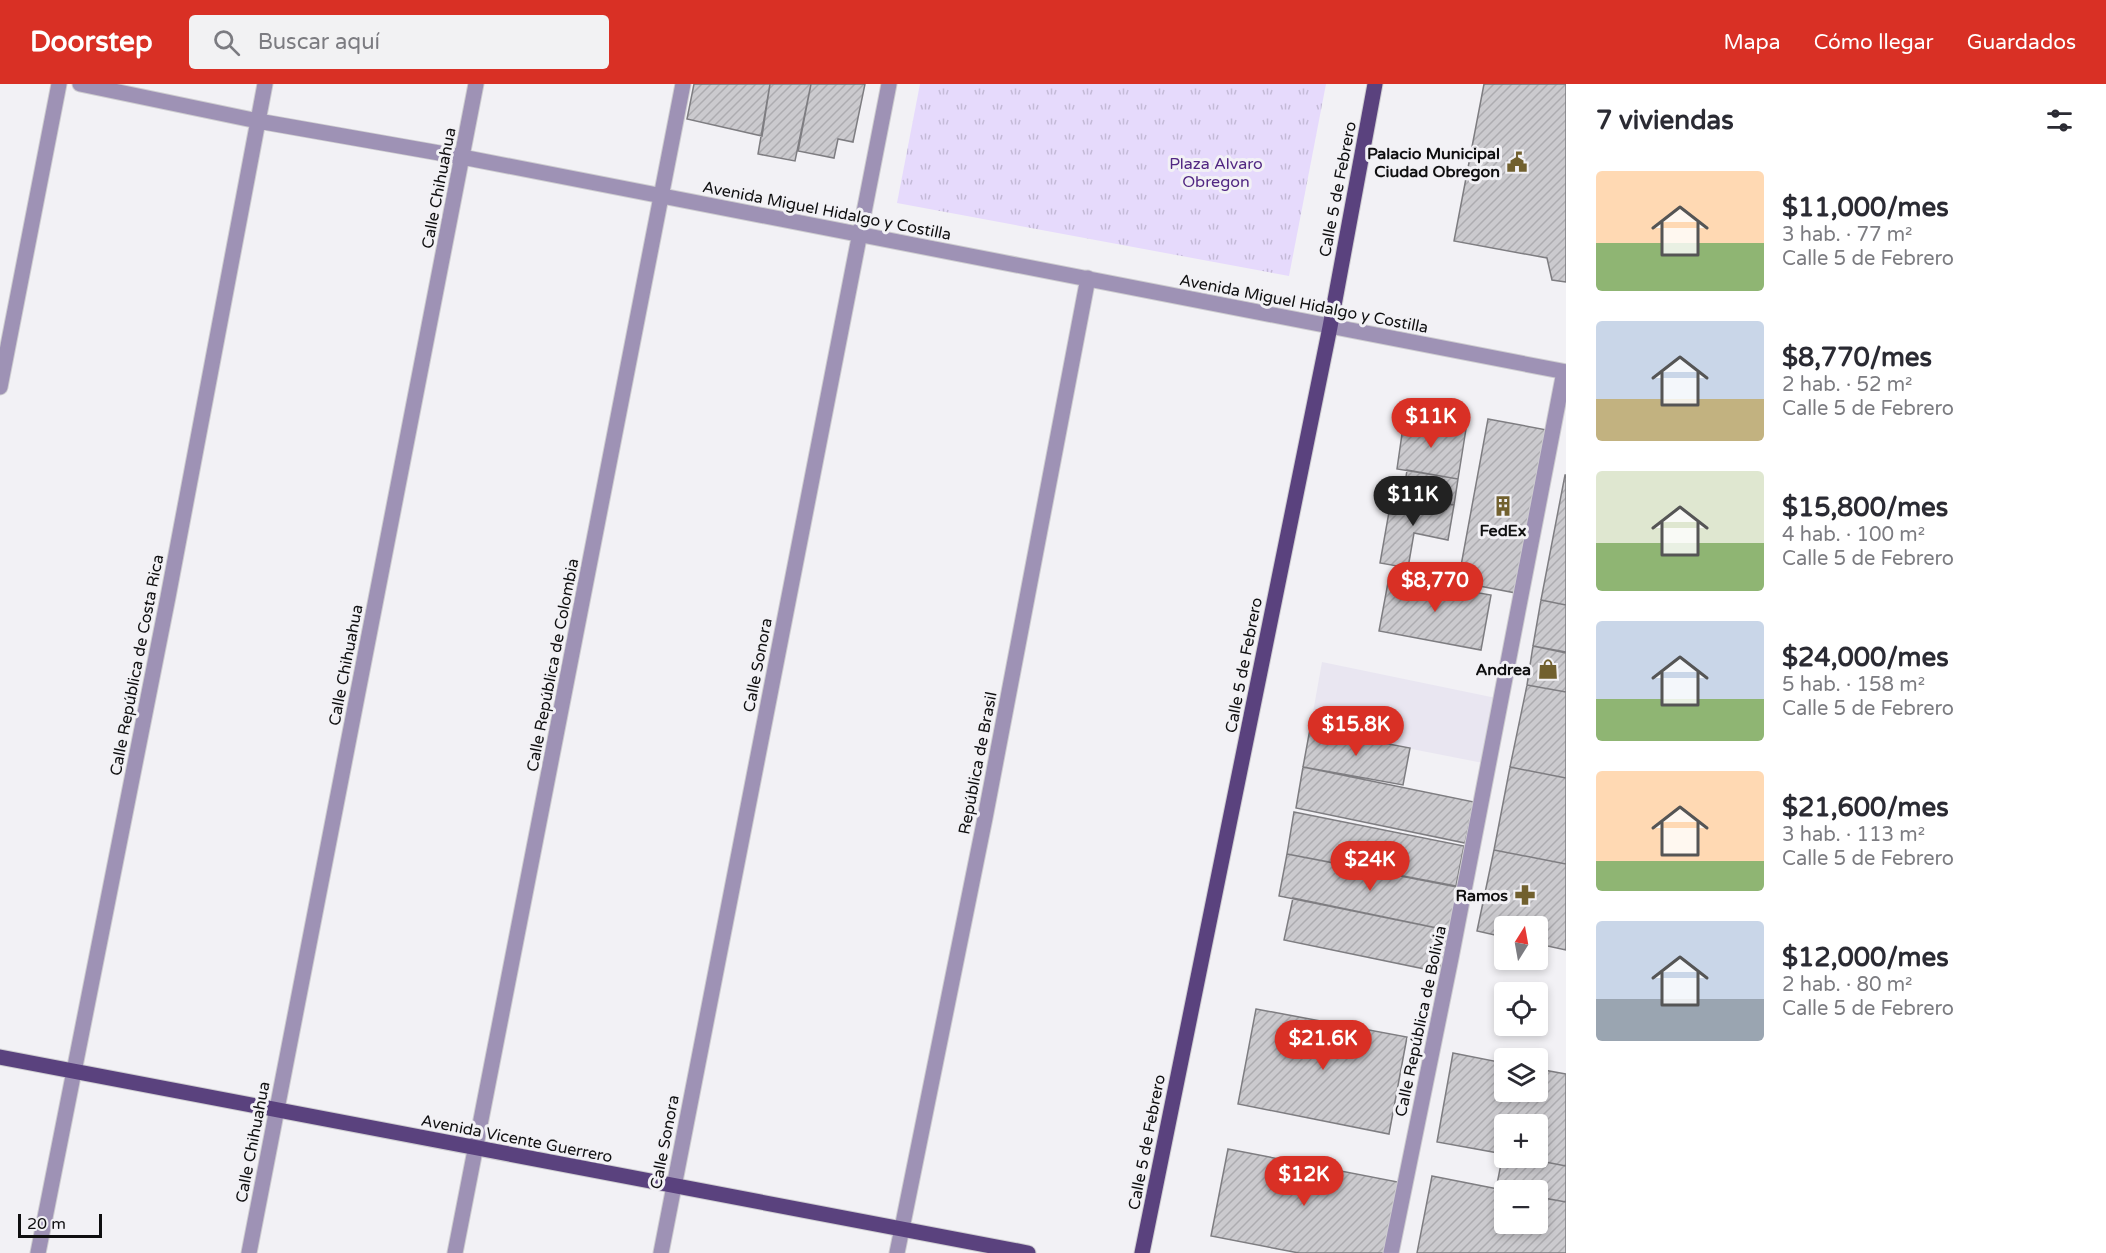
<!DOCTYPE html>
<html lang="es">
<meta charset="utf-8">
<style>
:root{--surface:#fff;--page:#f2f2f3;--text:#2b2b33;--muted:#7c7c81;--accent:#d93025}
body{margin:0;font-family:"Varela Round",sans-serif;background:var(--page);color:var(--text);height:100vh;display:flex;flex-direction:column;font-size:22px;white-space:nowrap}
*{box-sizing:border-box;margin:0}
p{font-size:20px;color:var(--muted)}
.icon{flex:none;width:33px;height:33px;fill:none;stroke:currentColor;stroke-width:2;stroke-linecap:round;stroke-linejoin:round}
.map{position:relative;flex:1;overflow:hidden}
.sheet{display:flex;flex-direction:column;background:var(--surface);width:540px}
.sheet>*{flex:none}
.needle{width:39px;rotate:11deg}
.controls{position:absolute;left:1494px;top:832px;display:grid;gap:12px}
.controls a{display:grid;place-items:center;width:54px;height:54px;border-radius:6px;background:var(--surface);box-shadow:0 3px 9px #0003;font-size:30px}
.scale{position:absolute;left:18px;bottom:15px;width:84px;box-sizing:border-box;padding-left:6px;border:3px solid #0f0f10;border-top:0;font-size:16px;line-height:21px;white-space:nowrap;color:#0f0f10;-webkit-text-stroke:4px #f2f1f5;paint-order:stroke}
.price{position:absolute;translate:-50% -51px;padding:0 14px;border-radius:21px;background:var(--accent);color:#fff;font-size:20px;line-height:39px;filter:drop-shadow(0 2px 3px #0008)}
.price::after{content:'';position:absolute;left:50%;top:36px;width:18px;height:14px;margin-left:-9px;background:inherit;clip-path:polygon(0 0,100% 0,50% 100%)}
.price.on{background:#222;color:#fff}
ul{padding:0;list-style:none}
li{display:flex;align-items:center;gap:18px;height:150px;padding:0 30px}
li span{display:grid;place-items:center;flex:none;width:168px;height:120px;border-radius:6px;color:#555}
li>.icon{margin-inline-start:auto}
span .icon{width:72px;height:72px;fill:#fffc;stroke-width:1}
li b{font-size:26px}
h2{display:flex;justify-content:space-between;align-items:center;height:72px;padding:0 30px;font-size:26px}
header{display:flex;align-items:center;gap:36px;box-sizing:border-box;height:84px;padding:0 30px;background:var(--accent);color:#fff}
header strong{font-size:28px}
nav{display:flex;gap:33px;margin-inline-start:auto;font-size:21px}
.search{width:420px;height:54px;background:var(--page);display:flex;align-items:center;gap:15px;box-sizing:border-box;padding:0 21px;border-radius:6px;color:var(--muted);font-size:22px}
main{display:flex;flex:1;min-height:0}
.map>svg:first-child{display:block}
</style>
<header>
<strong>Doorstep</strong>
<div class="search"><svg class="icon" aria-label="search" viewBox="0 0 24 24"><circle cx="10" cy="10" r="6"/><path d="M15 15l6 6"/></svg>Buscar aquí</div>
<nav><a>Mapa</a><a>Cómo llegar</a><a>Guardados</a></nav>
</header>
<main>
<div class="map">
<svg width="1566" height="1169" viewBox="0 0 1566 1169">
<defs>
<pattern id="park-tufts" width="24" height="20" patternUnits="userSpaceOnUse" patternTransform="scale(1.5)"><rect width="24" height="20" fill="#e6dafc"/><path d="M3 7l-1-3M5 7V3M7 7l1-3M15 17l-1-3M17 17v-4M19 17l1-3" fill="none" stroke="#c4bad7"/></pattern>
<pattern id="building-hatch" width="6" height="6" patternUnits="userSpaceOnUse" patternTransform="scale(1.5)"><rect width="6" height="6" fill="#cbcace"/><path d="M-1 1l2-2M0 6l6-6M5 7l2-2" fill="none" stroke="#adacb0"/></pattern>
</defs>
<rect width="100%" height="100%" fill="#f2f1f5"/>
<path fill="#e9e6f1" d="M1322 578 1496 614 1483 679 1310 645Z"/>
<path fill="url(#park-tufts)" d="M920 0H1326L1289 192 897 119Z"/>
<path fill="url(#building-hatch)" stroke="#7e7d81" stroke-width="1.5" d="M694 0H770L762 52 687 35Z
M770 0H811L795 77 758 70Z
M811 0H865L853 58 838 55 834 74 798 67Z
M1484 0H1566V198L1552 196 1547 174 1454 157Z
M1488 335 1547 346 1516 509 1458 498Z
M1404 336 1466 345 1458 395 1397 385Z
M1407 386 1458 395 1454 421 1403 413Z
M1565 391H1566V521L1541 516Z
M1392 411 1454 421 1448 456 1414 449 1408 484 1380 479Z
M1389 493 1491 511 1481 566 1379 547Z
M1541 516 1566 521V568L1533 562Z
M1533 562 1566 569V608L1527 601Z
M1527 601 1566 608V694L1510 683Z
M1310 645 1410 664 1403 701 1303 683Z
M1303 683 1474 718 1465 759 1296 724Z
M1510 683 1566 694V780L1494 766Z
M1294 728 1464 762 1456 802 1287 770Z
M1494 766 1566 780V866L1538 860V843H1504V853L1477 847Z
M1287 770 1462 804 1452 847 1279 812Z
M1293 814 1452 847 1444 889 1284 856Z
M1256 925 1407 953 1389 1050 1238 1020Z
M1453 969 1504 979V1008H1538V985L1566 990V1082L1525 1074H1538V1041H1504V1070L1437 1058Z
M1228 1065 1403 1099 1389 1169H1299L1211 1152Z
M1503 1070 1504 1074H1525L1566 1082V1118L1538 1113V1107L1496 1105Z
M1432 1092 1508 1107H1504V1140H1538V1113L1566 1118V1169H1417Z"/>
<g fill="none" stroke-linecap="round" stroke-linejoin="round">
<g stroke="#cecdd0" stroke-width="17">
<path id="minor" d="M80 0 258 37 462 73 1566 288
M0 303 59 0
M38 1169 168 513 265 0
M249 1169 476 0
M455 1169 683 0
M661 1169 889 0
M897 1169 985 734 1088 194
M1391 1169 1451 874 1564 288"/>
</g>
<g stroke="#cecdd0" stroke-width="17">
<path id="major" d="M0 973 1028 1169
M1142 1169 1330 243 1375 0"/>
</g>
<use href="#minor" stroke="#9e92b5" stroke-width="15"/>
<use href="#major" stroke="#5a427e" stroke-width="15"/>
</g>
<defs>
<g id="civic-bare" transform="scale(1.62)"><path d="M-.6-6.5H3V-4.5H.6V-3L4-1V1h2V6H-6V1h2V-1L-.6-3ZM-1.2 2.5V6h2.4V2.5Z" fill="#71602e" stroke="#f2f1f5" stroke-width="2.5" paint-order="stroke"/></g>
<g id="building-bare" transform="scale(1.62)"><path d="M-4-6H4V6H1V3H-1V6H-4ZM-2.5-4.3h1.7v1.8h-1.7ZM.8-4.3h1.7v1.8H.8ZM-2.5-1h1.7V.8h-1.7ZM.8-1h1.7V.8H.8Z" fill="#71602e" stroke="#f2f1f5" stroke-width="2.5" paint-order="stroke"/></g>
<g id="shop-bare" transform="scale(1.62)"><path d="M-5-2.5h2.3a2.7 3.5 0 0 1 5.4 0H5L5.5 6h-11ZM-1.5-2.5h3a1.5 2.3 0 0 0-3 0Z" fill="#71602e" stroke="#f2f1f5" stroke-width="2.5" paint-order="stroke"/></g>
<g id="pharmacy-bare" transform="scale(1.62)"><path d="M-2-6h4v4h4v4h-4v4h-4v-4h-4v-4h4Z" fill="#71602e" stroke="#f2f1f5" stroke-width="2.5" paint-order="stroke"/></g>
</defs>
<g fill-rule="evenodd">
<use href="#civic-bare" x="1517" y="78"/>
<use href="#building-bare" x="1503" y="422"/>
<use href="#shop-bare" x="1548" y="585"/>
<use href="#pharmacy-bare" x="1525" y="811"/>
</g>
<g text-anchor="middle" stroke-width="6" stroke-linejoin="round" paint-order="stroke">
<g font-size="16" font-weight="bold" fill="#0f0f10" stroke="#f2f1f5" text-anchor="end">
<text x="1500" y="75">Palacio Municipal<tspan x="1500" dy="18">Ciudad Obregon</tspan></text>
<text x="1503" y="452" text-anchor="middle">FedEx</text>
<text x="1531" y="591">Andrea</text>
<text x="1508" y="817">Ramos</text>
</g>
<g font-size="16" fill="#512782" stroke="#f2f1f5">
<text x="1216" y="85">Plaza Alvaro<tspan x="1216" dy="18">Obregon</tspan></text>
</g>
<g font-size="16" fill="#0f0f10" stroke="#f2f1f5">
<text transform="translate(438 104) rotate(-79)" y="6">Calle Chihuahua</text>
<text transform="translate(1337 105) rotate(-79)" y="6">Calle 5 de Febrero</text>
<text transform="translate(827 126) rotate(11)" y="6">Avenida Miguel Hidalgo y Costilla</text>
<text transform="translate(1304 219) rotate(11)" y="6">Avenida Miguel Hidalgo y Costilla</text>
<text transform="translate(136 581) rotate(-79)" y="6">Calle República de Costa Rica</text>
<text transform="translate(345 581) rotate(-79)" y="6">Calle Chihuahua</text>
<text transform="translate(552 581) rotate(-79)" y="6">Calle República de Colombia</text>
<text transform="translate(757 581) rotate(-79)" y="6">Calle Sonora</text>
<text transform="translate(1243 581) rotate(-79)" y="6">Calle 5 de Febrero</text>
<text transform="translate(977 679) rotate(-79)" y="6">República de Brasil</text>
<text transform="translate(1420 937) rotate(-78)" y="6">Calle República de Bolivia</text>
<text transform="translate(517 1054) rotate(11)" y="6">Avenida Vicente Guerrero</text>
<text transform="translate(252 1058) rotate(-79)" y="6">Calle Chihuahua</text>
<text transform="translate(664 1058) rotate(-79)" y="6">Calle Sonora</text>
<text transform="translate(1146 1058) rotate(-79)" y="6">Calle 5 de Febrero</text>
</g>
</g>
</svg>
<div class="controls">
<a><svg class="needle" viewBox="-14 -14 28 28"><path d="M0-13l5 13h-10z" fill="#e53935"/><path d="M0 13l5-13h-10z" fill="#7c7c81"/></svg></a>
<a><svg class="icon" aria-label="locate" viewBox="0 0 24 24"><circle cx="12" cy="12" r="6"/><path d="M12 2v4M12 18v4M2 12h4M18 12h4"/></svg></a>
<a><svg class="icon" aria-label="layers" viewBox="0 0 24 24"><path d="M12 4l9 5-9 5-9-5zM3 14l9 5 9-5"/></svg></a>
<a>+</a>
<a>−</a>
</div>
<div class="scale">20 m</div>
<b class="price" style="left:1431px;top:365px">$11K</b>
<b class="price on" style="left:1413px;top:443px">$11K</b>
<b class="price" style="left:1435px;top:529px">$8,770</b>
<b class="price" style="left:1356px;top:673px">$15.8K</b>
<b class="price" style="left:1370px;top:808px">$24K</b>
<b class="price" style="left:1323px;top:987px">$21.6K</b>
<b class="price" style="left:1304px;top:1123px">$12K</b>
</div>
<section class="sheet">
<h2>7 viviendas<svg class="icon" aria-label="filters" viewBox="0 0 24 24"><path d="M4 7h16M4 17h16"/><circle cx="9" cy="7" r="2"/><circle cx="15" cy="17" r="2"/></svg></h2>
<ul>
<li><span style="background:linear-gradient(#ffd9b3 60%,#8fb573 0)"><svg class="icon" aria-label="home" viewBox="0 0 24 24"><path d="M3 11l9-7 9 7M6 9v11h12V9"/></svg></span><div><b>$11,000/mes</b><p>3 hab. · 77 m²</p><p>Calle 5 de Febrero</p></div></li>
<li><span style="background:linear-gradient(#c9d6e8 65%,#c2b280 0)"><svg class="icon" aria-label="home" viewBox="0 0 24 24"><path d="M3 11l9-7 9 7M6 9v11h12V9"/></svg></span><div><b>$8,770/mes</b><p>2 hab. · 52 m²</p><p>Calle 5 de Febrero</p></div></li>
<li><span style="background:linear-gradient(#dfe7d0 60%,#8fb573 0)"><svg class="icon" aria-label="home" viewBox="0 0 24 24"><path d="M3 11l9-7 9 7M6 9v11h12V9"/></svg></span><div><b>$15,800/mes</b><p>4 hab. · 100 m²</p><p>Calle 5 de Febrero</p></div></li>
<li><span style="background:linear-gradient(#c9d6e8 65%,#8fb573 0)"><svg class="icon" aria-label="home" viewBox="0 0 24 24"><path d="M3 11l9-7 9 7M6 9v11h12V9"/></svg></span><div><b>$24,000/mes</b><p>5 hab. · 158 m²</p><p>Calle 5 de Febrero</p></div></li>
<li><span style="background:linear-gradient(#ffd9b3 75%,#8fb573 0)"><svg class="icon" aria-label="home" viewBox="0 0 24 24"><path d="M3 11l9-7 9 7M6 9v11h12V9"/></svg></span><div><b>$21,600/mes</b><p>3 hab. · 113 m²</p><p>Calle 5 de Febrero</p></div></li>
<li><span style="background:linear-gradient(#c9d6e8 65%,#9aa5b1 0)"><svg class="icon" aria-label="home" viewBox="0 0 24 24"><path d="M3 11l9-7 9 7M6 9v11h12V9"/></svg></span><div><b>$12,000/mes</b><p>2 hab. · 80 m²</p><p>Calle 5 de Febrero</p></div></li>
</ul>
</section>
</main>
